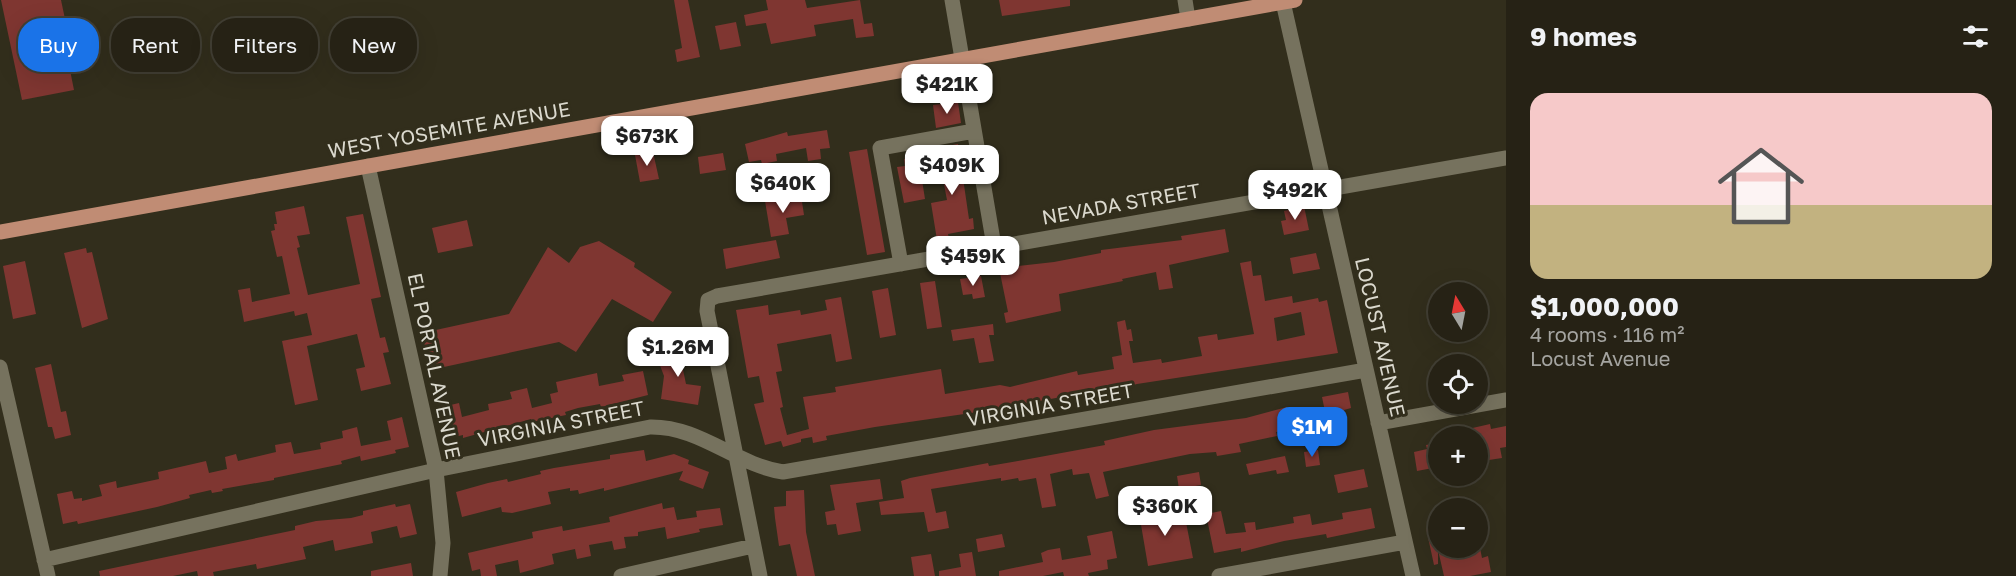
<!DOCTYPE html>
<meta charset="utf-8">
<style>
:root{--surface:#262215;--page:#2e2a1e;--text:#f1f3f6;--muted:#a4a4a0;--line:#423f34;--accent:#1a73e8}
body{margin:0;font-family:"Golos Text",sans-serif;background:var(--page);color:var(--text);height:100vh;display:flex;flex-direction:column;font-size:22px;white-space:nowrap}
*{box-sizing:border-box;margin:0}
p{font-size:20px;color:var(--muted)}
.icon{flex:none;width:33px;height:33px;fill:none;stroke:currentColor;stroke-width:2;stroke-linecap:round;stroke-linejoin:round}
.map{position:relative;flex:1;overflow:hidden}
.panel{display:flex;flex-direction:column;background:var(--surface);width:510px}
.panel>*{flex:none}
.banner{position:absolute;left:18px;top:18px;width:570px;height:54px;display:flex;gap:12px}
.needle{width:39px;rotate:350deg}
.fabs{position:absolute;left:1428px;top:282px;display:grid;gap:12px}
.fabs a{display:grid;place-items:center;width:60px;height:60px;border-radius:50%;background:var(--surface);box-shadow:0 6px 24px #0002,0 0 0 2px var(--line);font-size:30px}
.price{position:absolute;translate:-50% -51px;padding:0 14px;border-radius:12px;background:#fff;color:#222;font-size:20px;line-height:39px;filter:drop-shadow(0 2px 3px #0008)}
.price::after{content:'';position:absolute;left:50%;top:36px;width:18px;height:14px;margin-left:-9px;background:inherit;clip-path:polygon(0 0,100% 0,50% 100%)}
.price.selected{background:var(--accent);color:#fff}
ul{padding:0;list-style:none}
li{display:grid;align-content:center;gap:12px;height:318px;padding:0 24px}
li+li{border-top:2px solid var(--line)}
li span{display:grid;place-items:center;height:186px;border-radius:18px;color:#555}
li>.icon{margin-inline-start:auto}
span .icon{width:108px;height:108px;fill:#fffc;stroke-width:1}
li b{font-size:26px}
h2{display:flex;justify-content:space-between;align-items:center;height:72px;padding:0 24px;font-size:26px}
.chip{padding:0 21px;border-radius:24px;background:var(--surface);box-shadow:0 6px 24px #0002,0 0 0 2px var(--line);font-size:21px;line-height:54px}
.chip.selected{background:var(--accent);color:#fff}
main{display:flex;flex:1;min-height:0}
.map>svg:first-child{display:block}
</style>
<main>
<div class="map">
<svg width="1506" height="576" viewBox="0 0 1506 576">
<rect width="100%" height="100%" fill="#322e1c"/>
<path fill="#7f3631" fill-rule="evenodd" d="M1 0H61L69 38 64 40 74 90 22 100Z
M674 0H688L700 57 677 62 675 50 682 48Z
M766 0H805L807 8 860 0 864 24 872 23 874 36 856 38 853 19 814 25 816 36 771 44 766 23 746 26 744 15 768 10Z
M999 0H1070V6L1002 16Z
M736 22 741 46 720 50 715 26Z
M958 102 961 123 936 128 933 105Z
M827 130 830 148 820 149 821 159 808 161 806 148 776 154 777 161 762 164 761 160 749 162 745 144 787 132 788 136Z
M958 144 969 219 973 218 974 229 948 234 949 238 937 240 931 203 947 200 937 148Z
M867 149 885 252 867 255 849 152Z
M653 152 659 179 640 182 635 155Z
M723 153 726 170 700 174 698 157Z
M914 157 919 180H922L925 199 904 203 897 167 905 166 904 159Z
M801 195 804 215 786 218 789 234 771 237 765 201Z
M304 206 310 234 297 236 300 247 297 248 308 295 360 284 346 217 363 214 381 297 371 299 380 338 385 337 389 352 383 353 391 384 361 391 356 369 365 367 357 334 307 346 318 400 295 405 282 341 312 335 307 313 295 316 294 311 244 322 238 290 250 288 252 302 290 294 282 256 277 257 271 231 275 230 274 224H277L275 212Z
M1304 206 1309 230 1284 235 1281 221 1286 220 1284 211Z
M467 220 473 246 438 253 432 228Z
M1225 229 1229 252 1169 265 1173 288 1159 290 1156 272 1122 279 1123 281 1059 294 1061 311 1006 323 1004 313 1008 312 999 268 1054 262 1101 253V250L1182 240 1181 236Z
M776 240 780 258 726 269 723 249Z
M599 241 635 263 634 267 672 292 653 322 612 299 576 352 559 342 430 370 422 333 509 314 548 247 569 263 580 247Z
M86 248 87 253 92 252 108 319 82 328 64 253Z
M1316 253 1320 269 1293 274 1290 258Z
M25 261 36 314 13 319 3 266Z
M1251 261 1253 276 1261 275 1265 301 1292 296 1293 303 1318 298 1319 302 1327 300 1338 353 1137 384 1089 396V392L978 412 875 427 826 436 827 440 813 443 812 437 801 439V442L783 447 781 441 765 445 754 404 764 402 759 376 748 378 736 310 768 305 769 315 800 310 801 315 827 310 825 300 841 297 852 359 836 362 831 334 777 344 782 371 776 372 783 407 780 408 787 435 809 429 803 397 836 392 835 387 941 369 945 394 1000 385 1010 387 1077 371 1078 375 1114 369 1112 357 1122 355 1117 322 1125 320 1127 330 1131 329 1133 341H1129L1133 363 1161 359 1162 363 1202 356 1198 337 1217 334 1218 340 1254 334 1240 263ZM1301 312 1305 335 1277 341 1274 318Z
M981 276 985 297 973 299 972 294 963 295 960 279Z
M935 281 942 327 927 329 920 283Z
M888 288 896 335 880 338 872 291Z
M993 324 994 335H989L994 361 979 363 974 338 953 341 951 330Z
M690 348 693 362 682 365 686 384 701 386 698 405 661 399 664 376 656 355Z
M51 364 61 412 66 411 71 435 55 439 52 427H48L35 368Z
M643 371 648 395 601 407 600 404 578 408 565 412 566 415 532 422 531 419 463 438V435L450 438 442 407 459 403 462 417 489 410 488 404 512 399 510 392 527 388 532 408 552 403 550 394 558 392 556 382 597 373 599 386 624 381 622 375Z
M1348 392 1351 408 1344 410 1347 422 1328 426 1322 397Z
M1287 407 1291 430 1276 432 1277 436 1239 444 1241 452 1217 456 1216 452 1190 454 1103 472 1109 496 1096 499 1089 473 1073 475 1072 469 1050 474 1056 506 1042 508 1036 478 1019 481 1018 478 1001 481V478L931 489 936 513 946 511 949 528 928 532 924 512 881 515 879 502 904 498 901 481 910 478 988 463 989 466 1018 461 1105 445 1104 441 1154 430 1246 418Z
M402 417 409 447 395 450 396 453 361 461 360 456 341 461 342 464 274 478V480L222 489 223 491 212 493 211 490 189 495 190 498 157 507 78 524 77 521 63 524 57 494 72 491 74 499 82 498V501L102 496 99 485 116 481 117 488 159 479 158 472 206 461 209 473 227 469 225 457 236 454 238 461 276 452 275 445 291 442 294 454 321 449 320 443 343 438 342 431 357 427 361 446 391 440 387 421Z
M1490 424 1491 429 1506 426V447L1500 448 1502 458 1489 460 1486 446 1478 448V436H1455V432Z
M1438 443V467L1417 471 1414 452 1427 449 1426 445Z
M644 450 646 461 674 454 689 460 688 464 709 472 703 489 679 480 683 471 604 491V488L579 494 578 490 570 491V488L548 492 551 504 512 513 502 512 501 507 462 517 456 492 488 483 507 479 508 482 541 474 540 471 554 468 610 459V455Z
M1318 450 1320 465 1306 467 1304 452Z
M1285 456 1289 472 1277 474 1276 470 1249 475 1246 464Z
M1364 469 1368 487 1338 493 1334 475Z
M1199 472 1201 485 1179 489 1177 476Z
M880 479 883 499 856 503 861 531 838 535 836 524 827 525 825 512 835 510 830 485Z
M804 490 806 532 815 576H797L790 544 779 546 775 518 774 507 786 506V491Z
M662 503 663 509 674 507 677 520 697 517 696 511 720 508 723 525 699 529 700 532 667 539 665 527 638 532V536L624 537 626 548 614 550 612 541 589 545 591 556 577 559 575 549 552 554 554 564 520 573 518 560 495 565 497 576H481L480 569 472 571 468 553 533 538 532 532 562 526 563 531 610 522 609 517Z
M395 504 396 507 410 504 417 534 400 538 397 526 371 532 373 543 335 551 333 540 303 547 306 559 257 569 256 564 213 572 214 576H198L197 571 173 576H100L99 571 295 530V526L316 521 351 518 363 515V511Z
M1371 508 1375 528 1327 538 1326 534 1284 541 1241 552V548L1214 553 1206 514 1221 511 1226 534 1246 532 1244 523 1255 522 1256 530 1294 523 1293 517 1310 514 1312 525 1343 519 1342 513Z
M1161 509 1162 515 1184 512 1193 558 1148 566 1139 513Z
M1438 525V548H1480L1482 558 1488 556 1491 572 1470 576H1444L1438 550V564L1434 565 1426 528Z
M1112 531 1117 558 1107 560 1108 569 1088 573 1089 576H1064L1063 572 1043 576H999V571L1043 562 1041 553 1048 550 1060 548 1062 560 1091 555 1087 536Z
M1002 534 1005 547 978 552 976 539Z
M972 552 976 576H939V571L961 567 959 554Z
M931 554 935 576H914L911 557Z
M411 563 413 576H371V571Z"/>
<g fill="none" stroke-linecap="round" stroke-linejoin="round">
<path stroke="#76725e" stroke-width="15" d="M952 0 994 246
M1185 0 1188 19
M1283 2 1413 576
M368 166 436 470 443 543 440 576
M901 264 880 148 974 131
M0 367 48 576
M1378 423 1506 400
M44 560 436 470 650 427C700 426 736 465 783 472L1366 370
M621 576 753 546
M760 576 707 311 708 300 717 296 1506 158
M1219 576 1405 542"/>
<path stroke="#c08c74" stroke-width="15" d="M0 232 1295 0"/>
</g>
<g text-anchor="middle" stroke-width="6" stroke-linejoin="round" paint-order="stroke">
<g font-size="20" fill="#dbd9ce" stroke="#322e1c">
<text transform="translate(449 130) rotate(-10)" y="7">WEST YOSEMITE AVENUE</text>
<text transform="translate(1121 204) rotate(-10)" y="7">NEVADA STREET</text>
<text transform="translate(1380 337) rotate(77)" y="7">LOCUST AVENUE</text>
<text transform="translate(434 366) rotate(78)" y="7">EL PORTAL AVENUE</text>
<text transform="translate(1050 405) rotate(-10)" y="7">VIRGINIA STREET</text>
<text transform="translate(561 424) rotate(-11)" y="7">VIRGINIA STREET</text>
</g>
</g>
</svg>
<div class="fabs">
<a><svg class="needle" viewBox="-14 -14 28 28"><path d="M0-13l5 13h-10z" fill="#e53935"/><path d="M0 13l5-13h-10z" fill="#a4a4a0"/></svg></a>
<a><svg class="icon" aria-label="locate" viewBox="0 0 24 24"><circle cx="12" cy="12" r="6"/><path d="M12 2v4M12 18v4M2 12h4M18 12h4"/></svg></a>
<a>+</a>
<a>−</a>
</div>
<b class="price" style="left:947px;top:115px">$421K</b>
<b class="price" style="left:647px;top:167px">$673K</b>
<b class="price" style="left:952px;top:196px">$409K</b>
<b class="price" style="left:783px;top:214px">$640K</b>
<b class="price" style="left:1295px;top:221px">$492K</b>
<b class="price" style="left:973px;top:287px">$459K</b>
<b class="price" style="left:678px;top:378px">$1.26M</b>
<b class="price selected" style="left:1312px;top:458px">$1M</b>
<b class="price" style="left:1165px;top:537px">$360K</b>
<div class="banner">
<a class="chip selected">Buy</a>
<a class="chip">Rent</a>
<a class="chip">Filters</a>
<a class="chip">New</a>
</div>
</div>
<section class="panel">
<h2>9 homes<svg class="icon" aria-label="filters" viewBox="0 0 24 24"><path d="M4 7h16M4 17h16"/><circle cx="9" cy="7" r="2"/><circle cx="15" cy="17" r="2"/></svg></h2>
<ul>
<li><span style="background:linear-gradient(#f6c9c9 60%,#c2b280 0)"><svg class="icon" aria-label="home" viewBox="0 0 24 24"><path d="M3 11l9-7 9 7M6 9v11h12V9"/></svg></span><div><b>$1,000,000</b><p>4 rooms · 116 m²</p><p>Locust Avenue</p></div></li>
</ul>
</section>
</main>
